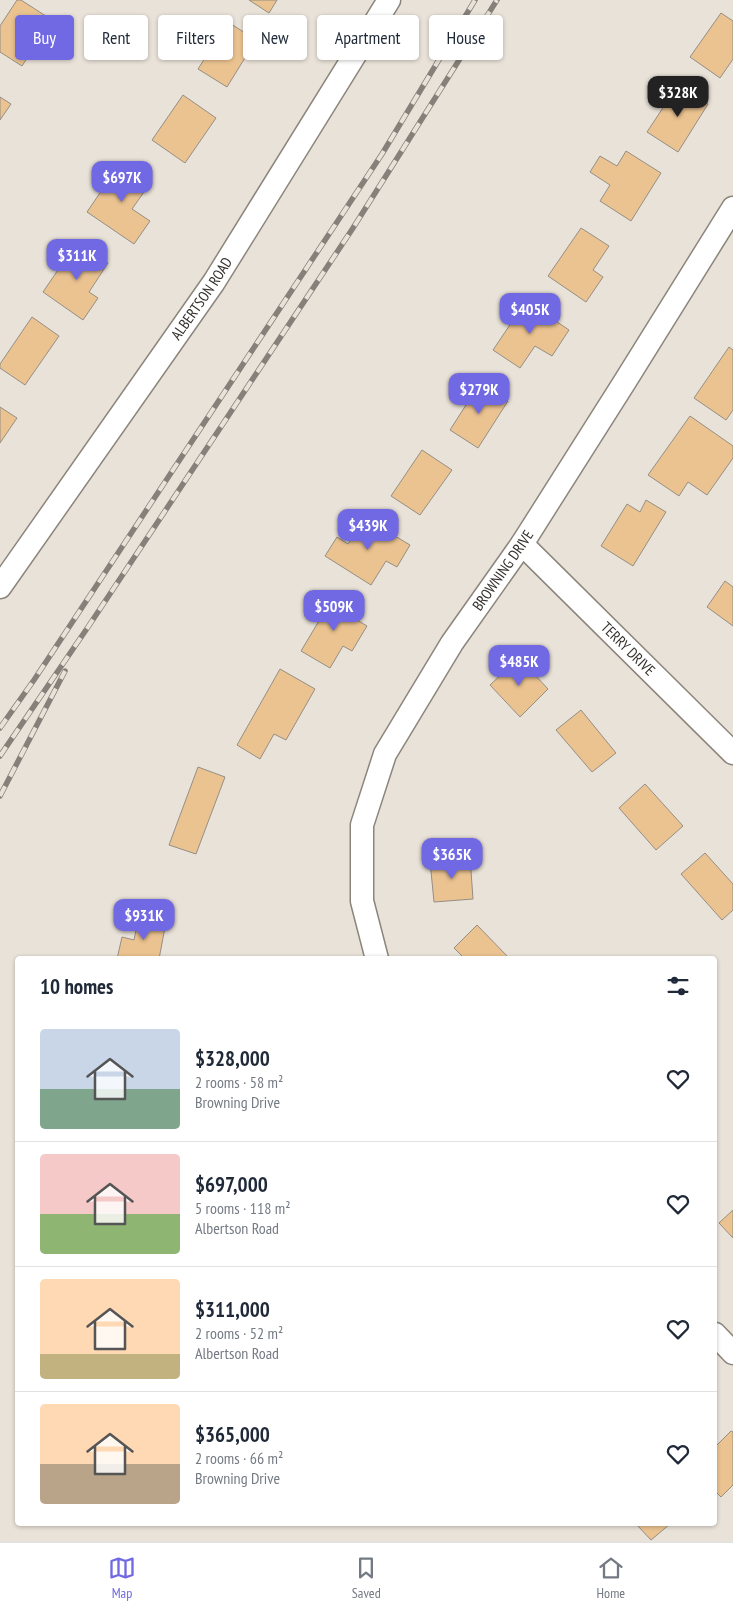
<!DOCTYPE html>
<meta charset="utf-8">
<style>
:root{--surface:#fff;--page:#f6f6f7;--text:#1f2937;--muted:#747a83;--line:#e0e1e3;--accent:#7168e3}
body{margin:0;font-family:"PT Sans Narrow",sans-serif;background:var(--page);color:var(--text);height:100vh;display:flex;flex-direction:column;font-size:19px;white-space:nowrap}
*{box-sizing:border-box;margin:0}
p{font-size:16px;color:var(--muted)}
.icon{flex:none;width:28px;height:28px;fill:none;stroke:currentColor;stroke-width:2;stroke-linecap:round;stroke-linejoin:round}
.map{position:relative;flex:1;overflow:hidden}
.panel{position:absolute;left:15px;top:956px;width:702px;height:570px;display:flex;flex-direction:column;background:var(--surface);border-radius:5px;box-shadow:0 1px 4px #0004}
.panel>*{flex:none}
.top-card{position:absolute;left:15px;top:15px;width:704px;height:45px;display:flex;gap:10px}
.price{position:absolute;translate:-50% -42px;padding:0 11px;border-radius:10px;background:var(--accent);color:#fff;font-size:16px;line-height:32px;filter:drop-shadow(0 1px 2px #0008)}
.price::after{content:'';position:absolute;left:50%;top:30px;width:15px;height:11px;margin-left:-8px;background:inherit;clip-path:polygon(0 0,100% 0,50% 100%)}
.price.on{background:#222;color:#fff}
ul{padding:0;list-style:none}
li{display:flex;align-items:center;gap:15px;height:125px;padding:0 25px}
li+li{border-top:1px solid var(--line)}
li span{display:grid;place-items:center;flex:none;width:140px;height:100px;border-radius:5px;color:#555}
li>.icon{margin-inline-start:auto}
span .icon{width:60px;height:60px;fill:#fffc;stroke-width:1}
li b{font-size:21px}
h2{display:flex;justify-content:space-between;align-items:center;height:60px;padding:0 25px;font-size:21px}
.chip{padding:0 18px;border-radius:5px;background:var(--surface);box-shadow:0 1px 4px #0004;font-size:18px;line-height:45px}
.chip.on{background:var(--accent);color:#fff}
.tabs{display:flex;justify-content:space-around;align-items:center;height:70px;border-top:1px solid var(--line);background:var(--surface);font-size:14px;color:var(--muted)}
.tabs a{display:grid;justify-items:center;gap:2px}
.tabs .on{color:var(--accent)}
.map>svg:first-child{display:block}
</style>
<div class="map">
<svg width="733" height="1542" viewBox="0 0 733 1542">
<rect width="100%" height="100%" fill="#e9e2d8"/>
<path fill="#ebc391" stroke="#958e85" d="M17 0H21L52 20 22 66 0 52V26Z
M249 0H277L269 13Z
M721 13 733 21V59L720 78 690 57Z
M228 22 256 40 227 87 198 69Z
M678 85 708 104 678 152 647 132Z
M183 95 216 118 185 163 152 140Z
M0 97 11 104 0 120Z
M626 151 661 173 631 221 600 201 610 185 590 172 600 156 617 166Z
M121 162 151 182 132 209 150 221 134 244 87 212Z
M581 228 609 246 593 270 603 277 586 302 548 276Z
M77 242 108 263 89 292 98 298 83 320 43 292Z
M526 301 569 330 552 356 535 346 520 368 493 350Z
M32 317 59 336 25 385 0 368V364Z
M729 347 733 350V410L726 420 694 398Z
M480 383 508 401 478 448 450 430Z
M0 407 17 418 0 443Z
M690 416 733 446V458L707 495 688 482 679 496 648 475Z
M422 450 452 470 420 515 391 496Z
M646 500 666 512 633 566 601 546 627 504 640 512Z
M365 518 410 545 397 567 386 561 371 585 325 556 337 537 348 544Z
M725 581 733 587V626L707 607Z
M335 594 358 607 352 617 367 626 352 651 343 646 330 668 301 651Z
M519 658 548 689 520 717 490 685Z
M280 669 315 689 286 740 274 734 260 759 237 745Z
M581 710 616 753 592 772 556 730Z
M198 767 225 777 196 854 169 845Z
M645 784 683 826 656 850 619 808Z
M705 853 733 884V910L722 920 681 874Z
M470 857 473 899 434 902 430 861Z
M139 916 166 922 159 959H117L122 937 134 940Z
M477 925 510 959H465L454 948Z
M733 1210V1238L719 1223Z
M731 1431 733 1432V1485L721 1497 715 1491V1447Z
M636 1524H670L651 1540Z"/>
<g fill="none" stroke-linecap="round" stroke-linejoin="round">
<g stroke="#8c857c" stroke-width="25">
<g id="minor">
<path id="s1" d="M522 544 733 753"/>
<path id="s2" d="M0 587 214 282 389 0"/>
<path id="s3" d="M377 959 362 901V825L385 754 452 643 522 544 624 383 733 208"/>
<path d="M715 1334 733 1353"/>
</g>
</g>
<use href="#minor" stroke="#fff" stroke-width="22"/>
<g stroke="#858079" stroke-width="5.5">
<path id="rail" d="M0 728 34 680 382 154 475 0
M0 756 88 627 353 228 497 0
M0 796 65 671"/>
</g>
<use href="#rail" stroke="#e9e2d8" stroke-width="4" stroke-dasharray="11" stroke-linecap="butt"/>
</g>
<g text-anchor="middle" stroke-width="4" stroke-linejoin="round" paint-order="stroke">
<g font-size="15" fill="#33302c" stroke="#e9e2d8">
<text dy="5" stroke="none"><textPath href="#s2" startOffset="352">ALBERTSON ROAD</textPath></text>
<text dy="5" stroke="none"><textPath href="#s3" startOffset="429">BROWNING DRIVE</textPath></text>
<text dy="5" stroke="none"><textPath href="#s1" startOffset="149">TERRY DRIVE</textPath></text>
</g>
</g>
</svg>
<b class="price on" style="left:678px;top:118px">$328K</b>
<b class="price" style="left:122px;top:203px">$697K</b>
<b class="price" style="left:77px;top:281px">$311K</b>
<b class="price" style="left:530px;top:335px">$405K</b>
<b class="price" style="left:479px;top:415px">$279K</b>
<b class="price" style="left:368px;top:551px">$439K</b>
<b class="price" style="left:334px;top:632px">$509K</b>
<b class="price" style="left:519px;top:687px">$485K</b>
<b class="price" style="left:452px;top:880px">$365K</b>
<b class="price" style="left:144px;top:941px">$931K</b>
<div class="top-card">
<a class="chip on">Buy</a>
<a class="chip">Rent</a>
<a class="chip">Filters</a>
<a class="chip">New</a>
<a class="chip">Apartment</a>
<a class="chip">House</a>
</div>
<section class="panel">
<h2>10 homes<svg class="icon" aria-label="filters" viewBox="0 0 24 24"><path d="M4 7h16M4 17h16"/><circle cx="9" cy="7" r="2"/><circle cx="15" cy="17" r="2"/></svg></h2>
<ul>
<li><span style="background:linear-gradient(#c9d6e8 60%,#7fa58c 0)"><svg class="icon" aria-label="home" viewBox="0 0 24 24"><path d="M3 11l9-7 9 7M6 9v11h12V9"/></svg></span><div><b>$328,000</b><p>2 rooms · 58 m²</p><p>Browning Drive</p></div><svg class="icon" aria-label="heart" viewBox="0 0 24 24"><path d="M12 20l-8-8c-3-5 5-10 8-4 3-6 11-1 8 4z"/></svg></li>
<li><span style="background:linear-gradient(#f6c9c9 60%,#8fb573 0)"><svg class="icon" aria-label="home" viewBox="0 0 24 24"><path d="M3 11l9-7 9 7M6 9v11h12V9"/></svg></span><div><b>$697,000</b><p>5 rooms · 118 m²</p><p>Albertson Road</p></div><svg class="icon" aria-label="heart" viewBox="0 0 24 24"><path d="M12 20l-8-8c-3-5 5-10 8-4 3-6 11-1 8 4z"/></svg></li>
<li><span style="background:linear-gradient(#ffd9b3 75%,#c2b280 0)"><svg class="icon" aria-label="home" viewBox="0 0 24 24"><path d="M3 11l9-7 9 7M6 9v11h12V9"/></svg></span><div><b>$311,000</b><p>2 rooms · 52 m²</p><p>Albertson Road</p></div><svg class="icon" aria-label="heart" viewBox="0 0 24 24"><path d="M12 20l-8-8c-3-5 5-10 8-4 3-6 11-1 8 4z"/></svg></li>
<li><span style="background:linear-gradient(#ffd9b3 60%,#b9a48a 0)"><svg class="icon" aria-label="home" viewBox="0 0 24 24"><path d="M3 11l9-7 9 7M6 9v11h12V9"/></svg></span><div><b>$365,000</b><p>2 rooms · 66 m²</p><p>Browning Drive</p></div><svg class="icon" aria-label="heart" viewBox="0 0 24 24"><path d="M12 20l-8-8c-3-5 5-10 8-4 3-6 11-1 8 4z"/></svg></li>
</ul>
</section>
</div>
<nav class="tabs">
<a class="on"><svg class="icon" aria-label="map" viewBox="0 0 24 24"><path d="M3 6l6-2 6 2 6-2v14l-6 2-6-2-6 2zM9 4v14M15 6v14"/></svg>Map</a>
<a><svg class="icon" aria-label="saved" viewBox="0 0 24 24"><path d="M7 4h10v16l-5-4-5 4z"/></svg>Saved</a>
<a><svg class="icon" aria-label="home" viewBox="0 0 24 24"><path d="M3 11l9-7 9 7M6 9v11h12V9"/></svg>Home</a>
</nav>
